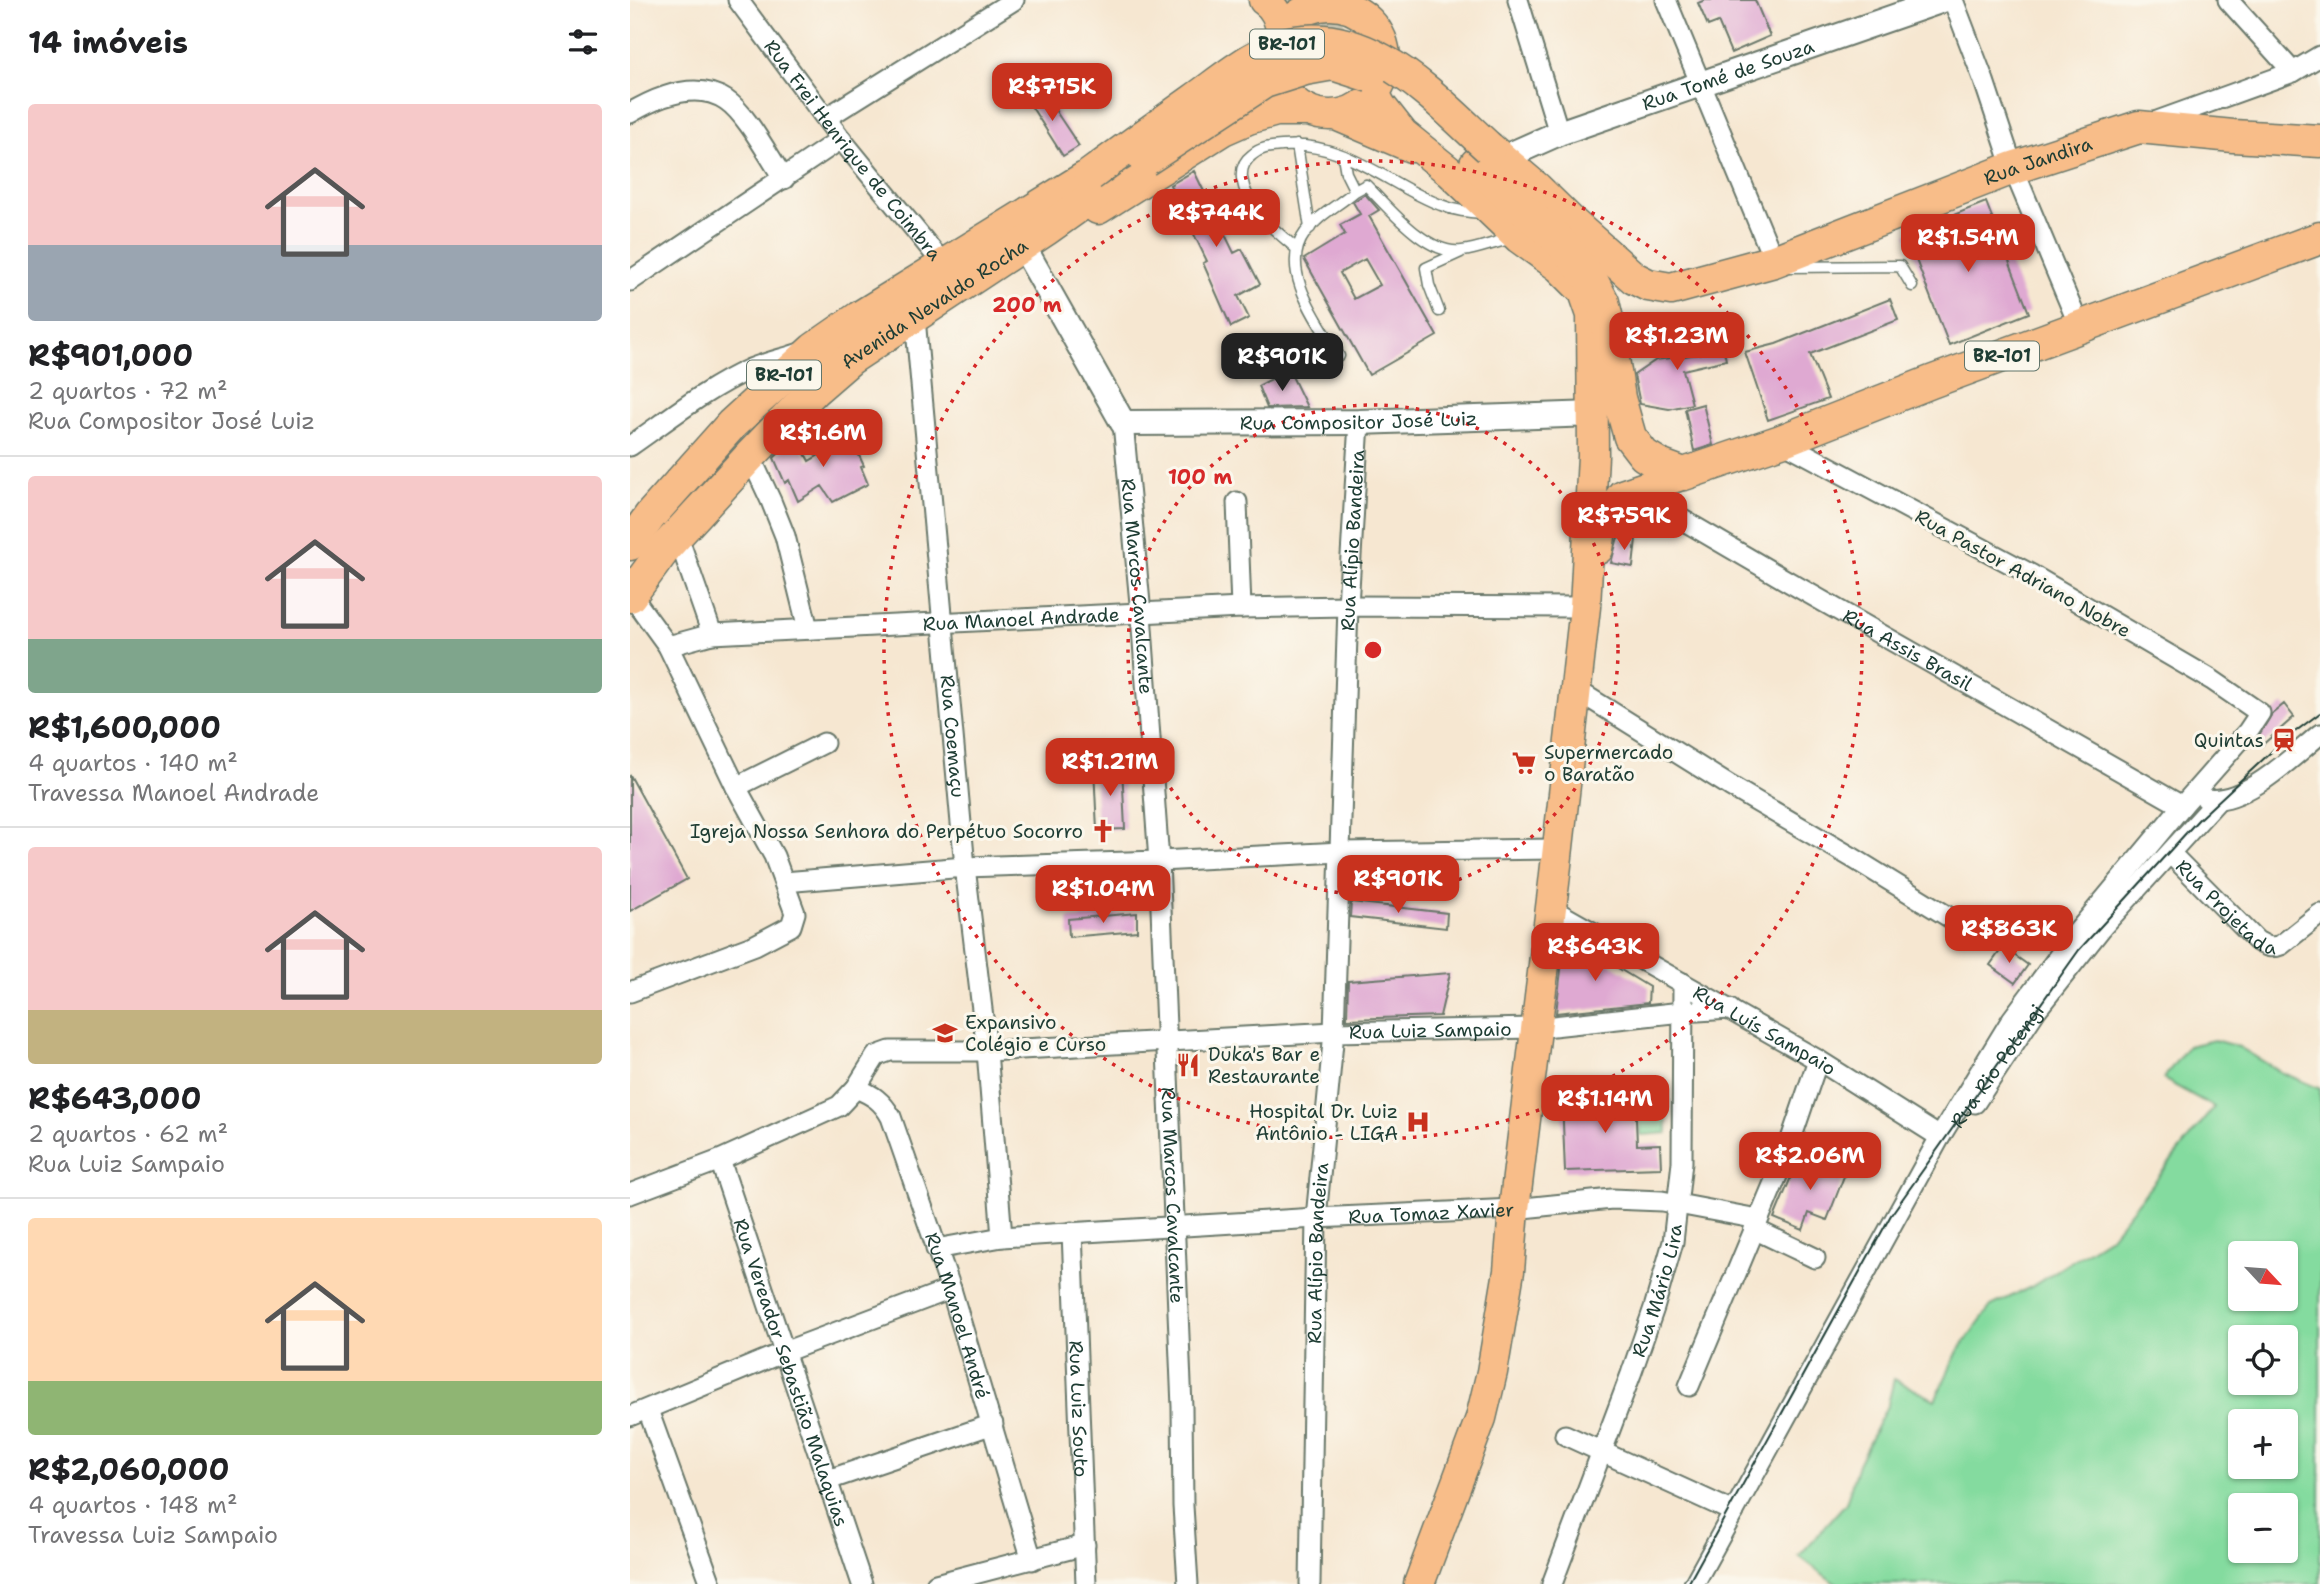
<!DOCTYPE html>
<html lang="pt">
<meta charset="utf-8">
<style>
:root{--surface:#fff;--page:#f6f6f6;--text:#202124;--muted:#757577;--line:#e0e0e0;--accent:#c8321e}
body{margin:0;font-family:"Shantell Sans",sans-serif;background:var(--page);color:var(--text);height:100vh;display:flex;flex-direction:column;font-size:26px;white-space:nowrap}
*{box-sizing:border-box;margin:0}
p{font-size:23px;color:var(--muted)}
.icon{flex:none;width:38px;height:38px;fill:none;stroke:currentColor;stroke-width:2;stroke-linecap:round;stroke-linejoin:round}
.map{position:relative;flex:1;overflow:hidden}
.drawer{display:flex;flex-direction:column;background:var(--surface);width:630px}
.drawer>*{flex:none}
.needle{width:46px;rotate:116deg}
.controls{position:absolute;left:1598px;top:1241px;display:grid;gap:14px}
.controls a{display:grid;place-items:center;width:70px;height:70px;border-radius:7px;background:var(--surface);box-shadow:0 2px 5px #0004;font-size:35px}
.price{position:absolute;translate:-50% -60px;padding:0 16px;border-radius:14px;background:var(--accent);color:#fff;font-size:23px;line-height:46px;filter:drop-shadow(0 2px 4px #0008)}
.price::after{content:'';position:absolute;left:50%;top:42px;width:21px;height:16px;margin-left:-10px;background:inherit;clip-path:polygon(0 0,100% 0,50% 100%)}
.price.on{background:#222;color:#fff}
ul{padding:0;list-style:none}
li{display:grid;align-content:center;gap:14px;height:371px;padding:0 28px}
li+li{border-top:2px solid var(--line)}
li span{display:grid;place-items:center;height:217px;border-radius:7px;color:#555}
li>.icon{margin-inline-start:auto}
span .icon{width:126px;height:126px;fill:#fffc;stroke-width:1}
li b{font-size:30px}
h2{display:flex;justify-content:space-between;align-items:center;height:84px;padding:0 28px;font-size:30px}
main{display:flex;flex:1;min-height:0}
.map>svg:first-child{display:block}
</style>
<main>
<section class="drawer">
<h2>14 imóveis<svg class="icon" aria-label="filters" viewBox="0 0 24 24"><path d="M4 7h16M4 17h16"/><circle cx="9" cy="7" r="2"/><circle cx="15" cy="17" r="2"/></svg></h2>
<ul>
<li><span style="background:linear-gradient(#f6c9c9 65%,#9aa5b1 0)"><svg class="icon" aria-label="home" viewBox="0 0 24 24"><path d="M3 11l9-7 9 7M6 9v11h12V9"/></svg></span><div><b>R$901,000</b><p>2 quartos · 72 m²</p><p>Rua Compositor José Luiz</p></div></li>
<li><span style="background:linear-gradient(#f6c9c9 75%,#7fa58c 0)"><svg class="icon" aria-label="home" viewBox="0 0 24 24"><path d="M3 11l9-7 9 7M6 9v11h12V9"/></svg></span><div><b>R$1,600,000</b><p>4 quartos · 140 m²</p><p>Travessa Manoel Andrade</p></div></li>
<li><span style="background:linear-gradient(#f6c9c9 75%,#c2b280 0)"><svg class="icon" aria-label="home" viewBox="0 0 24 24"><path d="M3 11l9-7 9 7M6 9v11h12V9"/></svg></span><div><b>R$643,000</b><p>2 quartos · 62 m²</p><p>Rua Luiz Sampaio</p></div></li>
<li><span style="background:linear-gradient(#ffd9b3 75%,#8fb573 0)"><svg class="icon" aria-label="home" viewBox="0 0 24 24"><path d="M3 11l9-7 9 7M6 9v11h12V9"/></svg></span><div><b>R$2,060,000</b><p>4 quartos · 148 m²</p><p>Travessa Luiz Sampaio</p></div></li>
</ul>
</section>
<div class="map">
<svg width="1690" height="1584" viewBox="0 0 1690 1584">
<rect width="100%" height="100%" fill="#fbf7ec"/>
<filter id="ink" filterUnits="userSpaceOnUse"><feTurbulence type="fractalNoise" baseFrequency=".0143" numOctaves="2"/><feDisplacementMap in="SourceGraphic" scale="14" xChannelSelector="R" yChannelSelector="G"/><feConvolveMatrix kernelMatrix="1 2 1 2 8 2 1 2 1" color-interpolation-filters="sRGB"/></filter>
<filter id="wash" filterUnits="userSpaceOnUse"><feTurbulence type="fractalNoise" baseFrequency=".00686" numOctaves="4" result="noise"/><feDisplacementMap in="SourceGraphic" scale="28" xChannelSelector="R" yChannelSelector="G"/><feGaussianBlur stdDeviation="1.57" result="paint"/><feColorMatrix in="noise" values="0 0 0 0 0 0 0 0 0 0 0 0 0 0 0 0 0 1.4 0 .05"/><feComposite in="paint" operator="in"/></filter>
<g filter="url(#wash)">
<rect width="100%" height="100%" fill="#f6e7d1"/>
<path fill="#84db9f" stroke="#528c6a" stroke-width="2" fill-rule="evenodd" d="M1584 1040 1609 1047 1651 1072 1690 1089V1584H1206L1169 1556 1216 1503 1228 1464 1258 1404 1264 1379 1305 1400 1328 1351 1361 1306 1401 1287 1481 1236 1584 1107 1533 1079 1558 1046ZM1610 1253H1656V1298H1610ZM1610 1337H1656V1382H1610ZM1610 1421H1656V1466H1610ZM1610 1505H1656V1550H1610Z
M1035 1092 1037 1133 1011 1135 1008 1094Z"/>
<g id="blocks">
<path fill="#dfa9d2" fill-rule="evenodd" d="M1075 0H1125L1140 36 1101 53 1088 22 1078 26 1068 3Z
M411 89 449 146 433 156 396 98Z
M564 171 604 253 612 249 630 284 608 296 619 318 601 327 573 263 577 261 540 185Z
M735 194 749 210 739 216 807 336 739 375 674 259 715 234 710 225 730 214 723 202ZM735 259 750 285 724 299 710 273Z
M1356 202 1399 313 1319 345 1276 234Z
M1260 299 1268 320 1180 354 1198 399 1138 420 1115 352 1146 344Z
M1076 317 1088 352 1094 351 1096 360 1053 370 1062 404 1039 409 1010 404 1004 375 1026 360 1069 354 1059 323Z
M659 370 677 407 637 408 628 386Z
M1073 404 1083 445 1064 451 1055 409Z
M218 432 234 466 231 467 238 484 203 502 192 486 168 501 159 480 155 483 144 458 166 437 179 461 206 445 203 440Z
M988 537 1006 539 1003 567 981 563Z
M1654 704 1664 717 1631 746 1626 740 1642 714Z
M492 766 495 829 467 830 464 768Z
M0 775 57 879 0 911Z
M783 863V866L726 869V864Z
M721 902 817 913 816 928 720 917Z
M507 913V931L439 937 438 919Z
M935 936 1019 987 1018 1003 926 1013Z
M1373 947 1398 965 1385 983 1360 965Z
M820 973 810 1016 717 1019 718 981Z
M1005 1091 1007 1145 1030 1144 1031 1168 935 1171 932 1099 979 1097 978 1092Z
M1171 1153 1216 1171 1197 1220 1179 1213 1173 1230 1144 1218Z"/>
</g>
</g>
<g filter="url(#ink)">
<use href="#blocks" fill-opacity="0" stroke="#6a786b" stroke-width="2"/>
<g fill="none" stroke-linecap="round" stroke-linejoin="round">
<path stroke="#cbc5b2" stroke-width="32" stroke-dasharray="32 16" stroke-linecap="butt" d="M651 0 695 29 718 54"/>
<g stroke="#6a786b" stroke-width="13">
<path id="service" d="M667 145 680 228
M713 156 716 173 725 191 736 185C759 208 797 256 832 251 849 249 864 242 880 239
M667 249C644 229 617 210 612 178 611 169 614 161 622 155 631 147 641 147 652 146 715 140 758 185 811 205 825 211 838 212 853 213
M1158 267 1270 266 1282 286
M809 311 799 285 796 268 831 252
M709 356C690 324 647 270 675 233 688 215 709 205 725 191"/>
</g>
<g stroke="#6a786b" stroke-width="23">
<g id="minor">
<path id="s1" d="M108 0 211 139 314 265"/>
<path d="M888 0 929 133"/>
<path d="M1036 0 1144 261"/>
<path d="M1323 0 1354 81 1383 168 1450 328"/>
<path d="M1598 0 1663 72"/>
<path d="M0 113C27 97 66 80 96 100 117 114 139 157 154 179"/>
<path d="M196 118 384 0"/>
<path d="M1519 124 1663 72 1690 56"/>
<path d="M0 281 211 139"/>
<path id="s2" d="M285 318 335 867 357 1051 372 1237"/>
<path id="s3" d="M493 423 511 614 529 861 552 1407 553 1506 558 1584"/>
<path d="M0 446C39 419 77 388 120 369 137 362 156 358 173 352"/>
<path d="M120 456 141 501 155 536 178 629"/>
<path id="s4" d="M1005 492 1159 582 1552 806"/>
<path d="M607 502 611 608"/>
<path d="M47 534 82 634"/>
<path id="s5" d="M38 646 82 634 611 608 718 606 955 607"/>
<path d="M945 689 1100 786 1223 858 1353 938"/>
<path d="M106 787 194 743"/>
<path d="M1576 799C1615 805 1662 757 1690 734"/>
<path id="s6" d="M1540 853 1627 941C1636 946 1641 949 1651 945L1690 914"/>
<path d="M154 882 335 867 529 861 711 852 927 849"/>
<path id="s7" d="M920 908 1188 1060 1310 1137"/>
<path d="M0 992 125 945 161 926 165 913 144 856 106 787 38 646 1 595"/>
<path id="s8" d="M226 1088C243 1095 252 1101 261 1117L321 1289 402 1560"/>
<path d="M1345 1103 1407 1009 1473 926 1587 801"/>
<path id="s9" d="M90 1160 232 1584"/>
<path id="s10" d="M0 1194 90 1160 209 1106 226 1088 246 1056 260 1051H357L704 1032 905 1028 1052 1012 1100 1009"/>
<path d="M1124 1229 1185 1258"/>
<path id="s11" d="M442 1232 456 1584"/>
<path id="s12" d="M306 1249 372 1237 686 1218 884 1209 982 1199 1032 1201 1128 1219"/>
<path d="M1059 1386 1156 1154 1188 1060"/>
<path d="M18 1410 81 1584"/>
<path d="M0 1416 154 1352 321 1289"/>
<path d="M935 1435 1104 1512"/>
<path d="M198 1480 363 1424"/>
<path d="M306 1584 455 1545"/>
<path id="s13" d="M680 1584 686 1218 704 1032 718 606 729 422"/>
<path id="s14" d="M922 1584 1001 1374 1024 1308 1043 1242 1052 1162 1053 983"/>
<path d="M1064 1584 1310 1137 1382 1019 1443 937 1552 806 1618 731 1630 713 1582 680 1402 575 1151 441"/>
</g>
</g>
<g stroke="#6a786b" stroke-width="28">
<g id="tertiary">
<path id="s15" d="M884 153 929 133 1313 0"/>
<path id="s16" d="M392 244 493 423 729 422 964 414"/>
</g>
</g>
<g stroke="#6a786b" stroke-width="33">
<path id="primary" d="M634 0C646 8 649 19 652 33
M645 60a55 55 0 1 1 110 0a55 55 0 1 1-110 0Z
M744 93 751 106 773 134 820 172 889 238 929 267 954 292 962 315 963 456 955 607 924 883 884 1209 879 1271 862 1372 851 1418 789 1584
M706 115 781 147
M968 549 972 523 992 495 1054 474"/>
</g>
<g stroke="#6a786b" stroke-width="35">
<g id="trunk">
<path id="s17" d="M859 148 906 188 943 224 1004 278 1018 285 1041 289 1144 261 1383 168 1509 127 1603 136 1690 141"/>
<path d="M846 164 880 198 928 239 962 281 973 302 977 319 989 398 1000 437 1014 455 1032 466 1054 474 1151 441 1301 382 1690 238"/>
<path d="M468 208 593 129 618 118 646 110H676"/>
<path d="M0 544 20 516 102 424 184 349 230 317 455 178"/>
<path id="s18" d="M0 596 36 547 120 456 183 391 220 359 415 230 484 181"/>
</g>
</g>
<use href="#service" stroke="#fff" stroke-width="10"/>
<use href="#minor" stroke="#fff" stroke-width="19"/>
<use href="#tertiary" stroke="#fff" stroke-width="24"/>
<use href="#primary" stroke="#f8bd89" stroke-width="30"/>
<use href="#trunk" stroke="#f8bd89" stroke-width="32"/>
<path stroke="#1f3d34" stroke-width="2" id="s19" d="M1058 1584 1261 1215 1449 950 1569 819 1654 740 1690 713"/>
<g stroke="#6a786b" stroke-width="35" stroke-linecap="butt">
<path id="trunk-bridge" d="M515 160 634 82 675 69 703 64 740 76
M460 175C494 150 529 125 564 100 594 79 627 49 665 42 695 37 725 45 752 60 792 82 825 117 859 148"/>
</g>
<use href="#trunk-bridge" stroke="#f8bd89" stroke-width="32"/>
</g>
</g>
<g fill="none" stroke="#d62828" stroke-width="3.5" stroke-dasharray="3.5 7">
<circle cx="743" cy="650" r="245"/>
<circle cx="743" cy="650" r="489"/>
</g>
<defs>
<g id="station-bare" transform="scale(1.89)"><path d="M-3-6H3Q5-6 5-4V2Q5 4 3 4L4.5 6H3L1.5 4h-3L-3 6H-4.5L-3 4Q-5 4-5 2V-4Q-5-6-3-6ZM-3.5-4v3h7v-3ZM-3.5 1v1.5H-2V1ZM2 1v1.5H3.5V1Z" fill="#c8321e" stroke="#fbf7ec" stroke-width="2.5" paint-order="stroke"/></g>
<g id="supermarket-bare" transform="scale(1.89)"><path d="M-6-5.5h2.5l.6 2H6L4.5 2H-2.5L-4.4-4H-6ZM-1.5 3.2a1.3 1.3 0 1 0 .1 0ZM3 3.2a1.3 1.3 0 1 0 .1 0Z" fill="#c8321e" stroke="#fbf7ec" stroke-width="2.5" paint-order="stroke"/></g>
<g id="church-bare" transform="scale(1.89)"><path d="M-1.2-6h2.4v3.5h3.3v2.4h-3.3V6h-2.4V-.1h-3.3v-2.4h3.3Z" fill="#c8321e" stroke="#fbf7ec" stroke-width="2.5" paint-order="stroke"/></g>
<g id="school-bare" transform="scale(1.89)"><path d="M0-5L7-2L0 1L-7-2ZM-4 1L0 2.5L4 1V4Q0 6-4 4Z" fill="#c8321e" stroke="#fbf7ec" stroke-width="2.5" paint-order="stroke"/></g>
<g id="restaurant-bare" transform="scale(1.89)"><path d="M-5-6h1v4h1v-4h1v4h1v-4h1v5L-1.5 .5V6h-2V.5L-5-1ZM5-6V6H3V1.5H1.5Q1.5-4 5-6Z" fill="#c8321e" stroke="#fbf7ec" stroke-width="2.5" paint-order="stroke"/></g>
<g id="hospital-bare" transform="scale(1.89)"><path d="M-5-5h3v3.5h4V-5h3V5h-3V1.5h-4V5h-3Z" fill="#c8321e" stroke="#fbf7ec" stroke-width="2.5" paint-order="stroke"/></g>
</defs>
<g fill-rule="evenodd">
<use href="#station-bare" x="1654" y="740"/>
<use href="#supermarket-bare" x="894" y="763"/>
<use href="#church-bare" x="473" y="831"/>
<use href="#school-bare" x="315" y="1033"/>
<use href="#restaurant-bare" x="558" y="1065"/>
<use href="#hospital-bare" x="788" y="1122"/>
</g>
<g text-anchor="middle" stroke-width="6" stroke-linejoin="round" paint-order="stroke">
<g fill="#fbf7ec" stroke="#61756b" stroke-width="2">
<rect x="620" y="29.5" width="74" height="29" rx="5"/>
<rect x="1335" y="341.5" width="74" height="29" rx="5"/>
<rect x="117" y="360.5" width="74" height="29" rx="5"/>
</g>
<g font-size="18" font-weight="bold" fill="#1f3d34">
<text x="657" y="50">BR-101</text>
<text x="1372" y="362">BR-101</text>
<text x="154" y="381">BR-101</text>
</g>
<g font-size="19" fill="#1f3d34" stroke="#fbf7ec">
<text dy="7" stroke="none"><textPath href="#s15" startOffset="228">Rua Tomé de Souza</textPath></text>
<text dy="7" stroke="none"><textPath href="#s1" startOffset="189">Rua Frei Henrique de Coimbra</textPath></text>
<text dy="7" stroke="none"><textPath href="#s17" startOffset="623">Rua Jandira</textPath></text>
<text dy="7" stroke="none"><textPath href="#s18" startOffset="425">Avenida Nevaldo Rocha</textPath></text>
<text dy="7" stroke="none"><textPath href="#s16" startOffset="441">Rua Compositor José Luiz</textPath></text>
<text dy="7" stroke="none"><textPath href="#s13" startOffset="1045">Rua Alípio Bandeira</textPath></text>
<text transform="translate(1393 573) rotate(29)" y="7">Rua Pastor Adriano Nobre</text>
<text dy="7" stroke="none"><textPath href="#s3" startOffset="164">Rua Marcos Cavalcante</textPath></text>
<text dy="7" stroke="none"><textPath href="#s5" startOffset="355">Rua Manoel Andrade</textPath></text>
<text dy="7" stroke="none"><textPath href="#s4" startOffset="315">Rua Assis Brasil</textPath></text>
<text dy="7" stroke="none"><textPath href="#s2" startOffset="420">Rua Coemaçu</textPath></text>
<text dy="7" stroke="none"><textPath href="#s6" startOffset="79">Rua Projetada</textPath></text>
<text dy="7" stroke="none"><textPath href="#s10" startOffset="845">Rua Luiz Sampaio</textPath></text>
<text dy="7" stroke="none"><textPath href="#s7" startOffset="247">Rua Luís Sampaio</textPath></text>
<text dy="7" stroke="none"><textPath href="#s19" startOffset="604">Rua Rio Potengi</textPath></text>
<text dy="7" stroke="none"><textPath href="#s3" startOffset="774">Rua Marcos Cavalcante</textPath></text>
<text dy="7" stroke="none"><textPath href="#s12" startOffset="497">Rua Tomaz Xavier</textPath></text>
<text dy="7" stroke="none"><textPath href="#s13" startOffset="331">Rua Alípio Bandeira</textPath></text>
<text dy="7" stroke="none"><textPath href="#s14" startOffset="312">Rua Mário Lira</textPath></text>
<text dy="7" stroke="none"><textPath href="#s8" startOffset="256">Rua Manoel André</textPath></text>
<text dy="7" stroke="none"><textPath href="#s9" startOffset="224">Rua Vereador Sebastião Malaquias</textPath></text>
<text dy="7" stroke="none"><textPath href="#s11" startOffset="177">Rua Luiz Souto</textPath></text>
</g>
<g font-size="19" fill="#1f3d34" stroke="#fbf7ec" text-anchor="end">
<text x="1634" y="747">Quintas</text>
<text x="914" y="759" text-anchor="start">Supermercado<tspan x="914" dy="22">o Baratão</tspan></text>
<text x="453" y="838">Igreja Nossa Senhora do Perpétuo Socorro</text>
<text x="335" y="1029" text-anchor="start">Expansivo<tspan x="335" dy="22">Colégio e Curso</tspan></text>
<text x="578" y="1061" text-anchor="start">Duka's Bar e<tspan x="578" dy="22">Restaurante</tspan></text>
<text x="768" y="1118">Hospital Dr. Luiz<tspan x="768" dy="22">Antônio - LIGA</tspan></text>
</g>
</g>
<circle cx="743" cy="650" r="10" fill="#d62828" stroke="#fbf7ec" stroke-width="3.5"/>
<g font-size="21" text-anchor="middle" font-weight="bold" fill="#d62828" stroke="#fbf7ec" stroke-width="6" stroke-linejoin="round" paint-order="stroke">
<text x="397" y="312">200 m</text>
<text x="570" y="484">100 m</text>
</g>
</svg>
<div class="controls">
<a><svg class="needle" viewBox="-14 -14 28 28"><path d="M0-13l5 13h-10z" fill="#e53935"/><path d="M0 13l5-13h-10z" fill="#757577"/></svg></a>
<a><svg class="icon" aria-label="locate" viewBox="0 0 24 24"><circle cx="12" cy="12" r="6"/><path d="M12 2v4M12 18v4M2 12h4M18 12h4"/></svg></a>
<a>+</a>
<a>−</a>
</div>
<b class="price" style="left:422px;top:123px">R$715K</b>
<b class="price" style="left:586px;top:249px">R$744K</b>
<b class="price" style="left:1338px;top:274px">R$1.54M</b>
<b class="price" style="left:1047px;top:372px">R$1.23M</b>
<b class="price on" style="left:652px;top:393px">R$901K</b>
<b class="price" style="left:193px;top:469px">R$1.6M</b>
<b class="price" style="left:994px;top:552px">R$759K</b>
<b class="price" style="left:480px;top:798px">R$1.21M</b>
<b class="price" style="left:768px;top:915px">R$901K</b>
<b class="price" style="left:473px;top:925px">R$1.04M</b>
<b class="price" style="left:1379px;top:965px">R$863K</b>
<b class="price" style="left:965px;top:983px">R$643K</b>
<b class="price" style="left:975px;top:1135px">R$1.14M</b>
<b class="price" style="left:1180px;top:1192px">R$2.06M</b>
</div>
</main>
